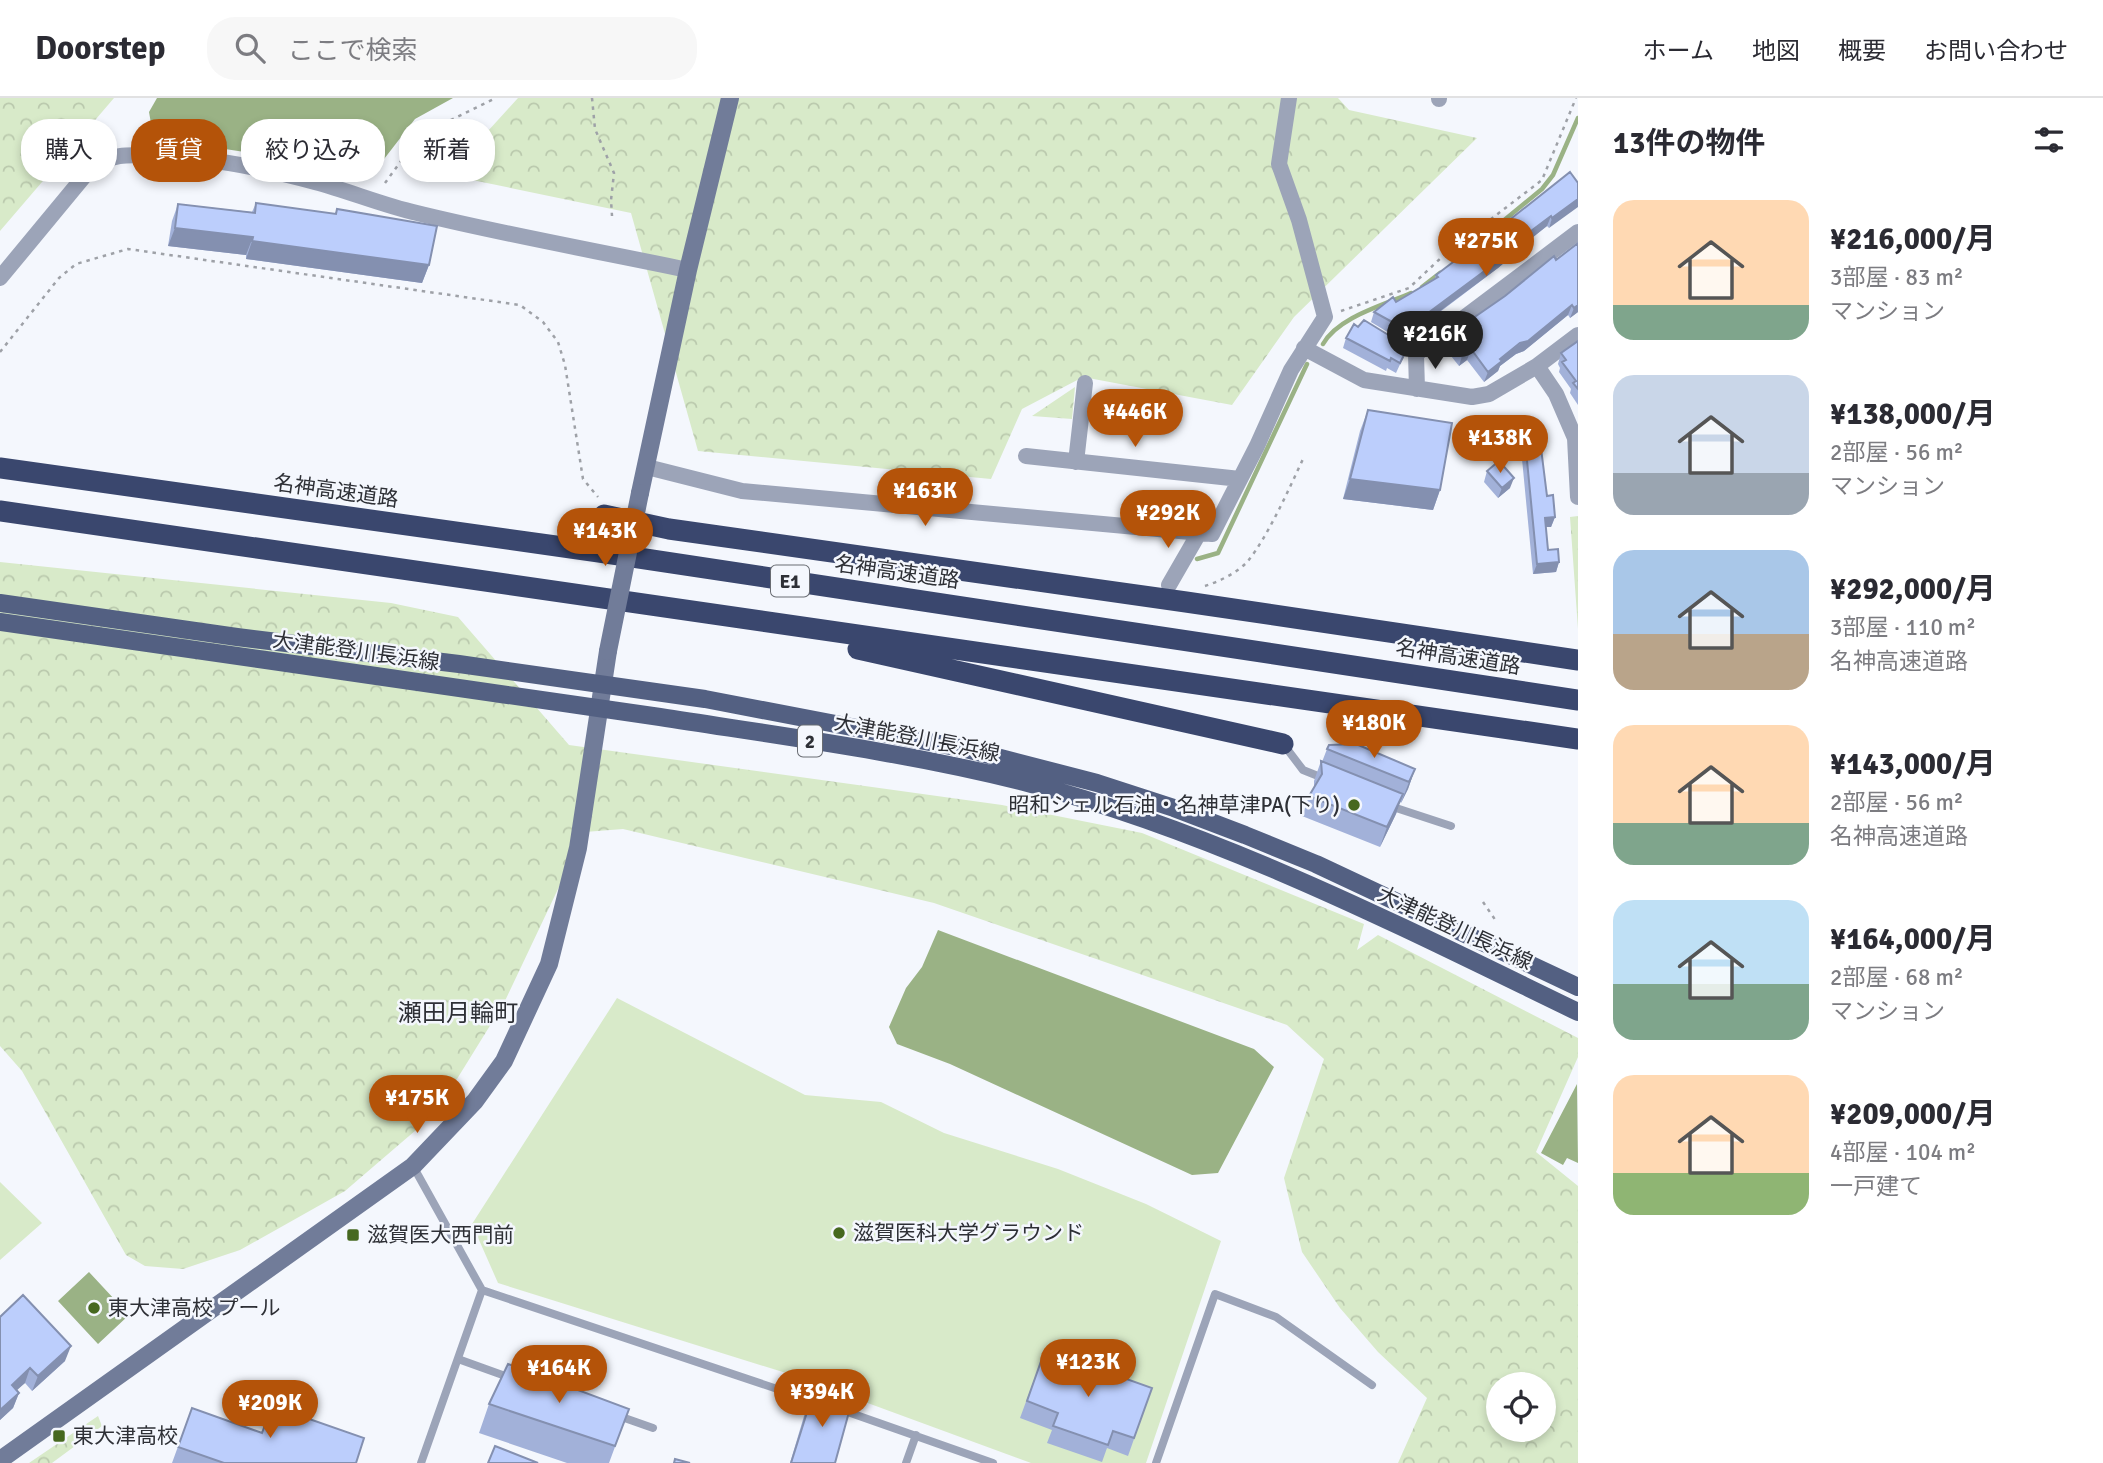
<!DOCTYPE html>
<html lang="ja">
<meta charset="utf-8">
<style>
:root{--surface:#fff;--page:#f7f7f7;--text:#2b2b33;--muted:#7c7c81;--line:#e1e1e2;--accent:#b45309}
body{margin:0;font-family:Signika,"Noto Sans JP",sans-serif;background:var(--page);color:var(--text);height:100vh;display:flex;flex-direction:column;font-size:26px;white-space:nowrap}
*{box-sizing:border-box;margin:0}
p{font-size:23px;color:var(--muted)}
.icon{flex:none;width:38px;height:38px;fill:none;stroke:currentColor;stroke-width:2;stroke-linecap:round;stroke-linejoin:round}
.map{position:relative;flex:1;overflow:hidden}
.details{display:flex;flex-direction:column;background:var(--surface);width:525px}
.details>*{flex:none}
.hud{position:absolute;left:21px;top:21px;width:665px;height:63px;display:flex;gap:14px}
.controls{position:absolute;left:1486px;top:1274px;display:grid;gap:14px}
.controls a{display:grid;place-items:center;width:70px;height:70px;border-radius:50%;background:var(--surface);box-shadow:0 4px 10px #0003;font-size:35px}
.price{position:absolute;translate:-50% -60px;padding:0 16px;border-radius:24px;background:var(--accent);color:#fff;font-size:23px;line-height:46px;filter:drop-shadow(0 2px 4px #0008)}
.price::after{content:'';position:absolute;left:50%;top:42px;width:21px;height:16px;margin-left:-10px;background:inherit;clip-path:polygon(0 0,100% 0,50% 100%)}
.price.active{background:#222;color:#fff}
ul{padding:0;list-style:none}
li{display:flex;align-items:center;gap:21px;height:175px;padding:0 35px}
li span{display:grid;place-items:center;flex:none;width:196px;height:140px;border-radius:21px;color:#555}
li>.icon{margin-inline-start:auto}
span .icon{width:84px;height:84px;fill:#fffc;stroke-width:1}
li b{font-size:30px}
h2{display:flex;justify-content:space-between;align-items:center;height:84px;padding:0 35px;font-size:30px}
.pill{padding:0 24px;border-radius:28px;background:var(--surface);box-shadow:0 4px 10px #0003;font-size:24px;line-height:63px}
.pill.active{background:var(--accent);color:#fff}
header{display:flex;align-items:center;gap:42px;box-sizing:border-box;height:98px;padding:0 35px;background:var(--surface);border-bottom:2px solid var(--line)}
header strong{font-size:33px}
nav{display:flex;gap:38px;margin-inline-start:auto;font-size:24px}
.search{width:490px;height:63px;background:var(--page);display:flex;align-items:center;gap:18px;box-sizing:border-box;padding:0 24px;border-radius:28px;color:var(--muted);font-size:26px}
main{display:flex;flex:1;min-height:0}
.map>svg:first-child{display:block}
</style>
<header>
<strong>Doorstep</strong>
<div class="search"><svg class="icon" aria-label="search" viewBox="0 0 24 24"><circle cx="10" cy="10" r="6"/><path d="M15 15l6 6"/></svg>ここで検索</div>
<nav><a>ホーム</a><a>地図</a><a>概要</a><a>お問い合わせ</a></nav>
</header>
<main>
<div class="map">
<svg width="1578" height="1365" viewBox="0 0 1578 1365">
<defs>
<pattern id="forest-crowns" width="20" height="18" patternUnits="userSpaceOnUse" patternTransform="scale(1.75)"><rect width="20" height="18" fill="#d8eac9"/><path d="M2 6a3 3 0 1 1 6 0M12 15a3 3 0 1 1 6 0" fill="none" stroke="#bac9ad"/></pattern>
</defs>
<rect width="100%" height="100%" fill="#f4f7fd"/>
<path fill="url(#forest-crowns)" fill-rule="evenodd" d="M0 0H114L0 133Z
M518 0H1338L1349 12 1477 40 1294 219 1232 307 1083 279 1022 311 991 381 698 353 631 115 448 77Z
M1075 289 1072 321 1032 318Z
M1578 418V531L1570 419Z
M0 464 391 505 458 519 569 647 1002 707 1142 735 1364 826 1357 852 1378 837 1578 940V959L1536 1054 1578 1088V1365H1398L1427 1300 1378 1254 1340 1210 1302 1154 1284 1080 1324 961 1287 927 934 805 623 731 585 734 504 905 457 981 423 1026 345 1093 240 1152 183 1171 145 1168 126 1157 22 973 0 948ZM1498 1286H1544V1332H1498Z
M98 1318 102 1328 52 1365H29Z"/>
<path fill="#d8eac9" d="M617 900 805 997 881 1004 944 1035 1058 1071 1146 1106 1221 1143 1146 1365H1031L786 1275 498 1185 472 1126Z
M0 1084 42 1125 0 1162Z"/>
<path fill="#9ab285" d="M157 0H453L415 21 374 74 186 45 153 37 149 14Z
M938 832 1254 951 1274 969 1218 1075 1192 1077 950 966 897 946 889 929 906 890 922 869Z
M1577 986 1578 1065 1567 1060 1563 1067 1541 1055Z
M89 1174 129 1217 98 1246 58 1203Z"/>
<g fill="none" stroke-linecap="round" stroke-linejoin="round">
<path stroke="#9ab285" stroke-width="4.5" d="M1468 152 1542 91 1553 77 1578 20
M1422 189 1440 175
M1323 246C1338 219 1384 207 1411 195
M1197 461 1218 455 1307 266"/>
<path stroke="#9ea1a7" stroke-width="2.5" stroke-dasharray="3.5 5" stroke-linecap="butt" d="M592 0 595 31 614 75 611 102 612 118
M385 85 420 37 496 0
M1341 213 1409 190 1444 157 1542 82 1576 0
M0 254 59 180 76 166 128 151 520 207 543 224 558 244 565 267 583 381 598 399
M1205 488C1220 483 1237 475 1248 463 1268 438 1289 391 1303 361
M1483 804 1496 823"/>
<path stroke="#9ca4b8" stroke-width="8" d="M1284 647 1303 672 1323 680
M1390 708 1451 728
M413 1068 482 1192 819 1305
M458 1261 511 1280
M842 1312 993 1365
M616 1317 653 1330
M421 1365 482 1192
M906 1365 916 1337
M1156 1365 1215 1196 1276 1219 1372 1287"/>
<path stroke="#9ca4b8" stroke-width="16" d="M1439 1V0
M0 180 91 70C114 54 131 57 157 58 211 59 263 70 315 84 349 93 382 107 417 115 506 137 598 153 688 172
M1304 250 1364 282 1472 299 1489 296 1537 268 1556 296 1575 340 1578 399
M1537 268 1578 237
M1417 291 1416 256 1578 134
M1026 358 1240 381
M1076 364 1085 285
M647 369 742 393 1212 436 1257 348 1291 272 1325 219 1299 122 1279 66 1289 0
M1169 487 1199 435"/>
<path stroke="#717c99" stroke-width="18" d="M640 395 688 172 730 0
M0 1362 413 1068 475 1003 504 963 549 866 578 750 608 553"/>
<path stroke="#536082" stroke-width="18" d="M0 505 237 539 459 566 705 601 966 651 1097 685 1174 710 1245 737 1316 766 1578 889
M0 524C220 556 440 586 660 619 781 638 905 654 1024 684 1219 735 1398 827 1578 914"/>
<path stroke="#3a476e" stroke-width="21" d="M0 370 599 454 1578 602
M0 413 1578 641
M604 417 669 431 1186 504 1578 562
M858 551 1283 646"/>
<path stroke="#717c99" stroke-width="18" d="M608 553 640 395"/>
</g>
<path fill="#a2b1d9" d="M1570 74 1549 130 1547 128 1518 151 1517 154 1498 170 1428 223 1416 231 1415 229 1399 241 1371 224 1374 214 1396 204 1435 180 1436 177 1474 150Z
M256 105 335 116 337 111 429 167 422 185 246 161V157L168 148 172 123 178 106 252 114Z
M1554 158 1578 214 1570 220 1568 217 1524 253 1516 256 1500 268 1498 273 1484 284 1467 262 1459 268 1447 253 1453 234 1505 198Z
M1358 229 1408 249 1396 275 1387 270 1386 273 1343 250 1346 240Z
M1578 243V307L1570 295 1571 291 1559 274 1560 270 1558 266 1561 255Z
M1368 312 1440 392 1433 412 1343 401 1360 333Z
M1526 352 1547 398 1555 419 1551 429H1546L1548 452 1559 464 1556 474 1533 476 1522 361Z
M1487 373 1510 390 1498 400 1484 384Z
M1327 651 1415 671 1408 691 1401 705 1400 704 1396 716 1380 749 1302 718 1309 698 1314 690V683L1321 663 1322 664Z
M0 1219 65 1263 32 1293 25 1285 16 1292 19 1295 13 1310 0 1322Z
M1045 1252 1152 1290 1128 1358 1107 1350 1102 1364 1047 1345 1052 1332 1020 1320Z
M815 1289 835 1365H790L804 1318Z
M489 1306 629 1311 609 1365H567L479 1335Z
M192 1310 262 1335 356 1365H172Z"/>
<path fill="#8490b0" d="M1578 101V109L1549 130 1552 120Z
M1551 118 1547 128 1518 151 1517 154 1498 170 1416 231 1420 221Z
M175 130 253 139 246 157 168 148Z
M252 143 429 167 422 185 246 161Z
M1572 207 1568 217 1524 253 1516 256 1500 268 1498 273 1484 284 1488 274 1500 261Z
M1578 207V214L1570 220 1574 210Z
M1419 219 1415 229 1399 241 1403 230Z
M1471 251 1467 262 1459 268 1462 258Z
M1514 380 1510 390 1498 400 1502 390Z
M1350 381 1440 392 1433 412 1343 401Z
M1555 419 1551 429H1542L1545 420Z
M1559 464 1556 474 1533 476 1537 466Z
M1415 671 1408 691 1401 705 1409 684Z
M1403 696 1396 716 1380 749 1387 729Z
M71 1248 65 1263 32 1293 38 1278Z
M30 1270 25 1285 6 1302 12 1287Z
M19 1295 13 1310 0 1322V1312Z"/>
<path fill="#bccefc" stroke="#8490b0" stroke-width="2" d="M1570 74 1578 85V101L1552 120 1551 118 1519 142 1520 144 1502 160 1432 212 1420 221 1419 219 1403 230 1374 214 1393 199 1396 204 1438 179 1436 177 1461 158 1473 148 1474 150Z
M256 105 336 116 337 111 437 128 429 167 252 143 253 139 175 130 178 106 255 115Z
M1578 145V207L1574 210 1572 207 1528 243 1520 245 1500 261 1502 263 1488 274 1471 251 1462 258 1451 243 1456 239 1453 234 1505 198 1554 158 1556 162Z
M1364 222 1408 249 1400 265 1391 260 1390 263 1346 240 1354 226 1358 229Z
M1578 243V291L1573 285 1576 283 1562 264 1566 262 1561 255Z
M1368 312 1452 325 1440 392 1350 381Z
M1541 350 1547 398 1553 397 1555 419 1545 420 1548 452 1558 451 1559 464 1537 466 1526 352Z
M1499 363 1514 380 1502 390 1487 373Z
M1356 646 1415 671 1409 684 1327 651 1329 647Z
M1321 663 1403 696 1387 729 1309 698 1322 676Z
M23 1197 71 1248 38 1278 30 1270 12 1287 19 1295 0 1312V1219Z
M1045 1252 1152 1290 1134 1340 1113 1333 1108 1347 1053 1328 1058 1315 1027 1303Z
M508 1266 629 1311 615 1348 489 1306Z
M815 1289 852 1303 835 1365H791Z
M272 1308 364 1340 356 1365H224L178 1349 192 1310 262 1335Z
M495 1348 538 1365H488Z
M675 1361 690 1365H674Z"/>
<g fill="#46681f" stroke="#f4f7fd" stroke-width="2.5">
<circle cx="1354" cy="707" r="7"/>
<circle cx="839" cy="1135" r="7"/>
<rect x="346" y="1130" width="14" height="14" rx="3.5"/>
<circle cx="94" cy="1210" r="7"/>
<rect x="52" y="1331" width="14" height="14" rx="3.5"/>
</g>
<g text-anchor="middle" stroke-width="5" stroke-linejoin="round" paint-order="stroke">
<g fill="#f4f7fd" stroke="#696c72" stroke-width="2">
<rect x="771" y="467.5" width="38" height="31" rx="5"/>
<rect x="798" y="627.5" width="24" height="31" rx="5"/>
</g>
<g font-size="19" font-weight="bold" fill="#2e3036">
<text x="790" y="490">E1</text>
<text x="810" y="650">2</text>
</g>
<g font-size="21" fill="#2e3036" stroke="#f4f7fd">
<text transform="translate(336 393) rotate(8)" y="7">名神高速道路</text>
<text transform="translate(897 474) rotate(8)" y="7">名神高速道路</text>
<text transform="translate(356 553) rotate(8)" y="7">大津能登川長浜線</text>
<text transform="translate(1458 559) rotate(9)" y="7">名神高速道路</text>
<text transform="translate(917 640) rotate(11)" y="7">大津能登川長浜線</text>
<text transform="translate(1455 830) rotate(25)" y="7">大津能登川長浜線</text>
</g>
<g font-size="21" fill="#2e3036" stroke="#f4f7fd" text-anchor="start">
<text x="1340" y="714" text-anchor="end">昭和シェル石油・名神草津PA(下り)</text>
<text x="853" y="1142">滋賀医科大学グラウンド</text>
<text x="367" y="1144">滋賀医大西門前</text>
<text x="108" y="1217">東大津高校 プール</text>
<text x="73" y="1345">東大津高校</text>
</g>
<g font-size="24" fill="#2e3036" stroke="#f4f7fd">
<text x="458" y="923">瀬田月輪町</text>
</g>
</g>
</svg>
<div class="controls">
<a><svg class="icon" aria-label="locate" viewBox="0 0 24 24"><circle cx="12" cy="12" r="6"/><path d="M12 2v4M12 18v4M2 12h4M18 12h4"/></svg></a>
</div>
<b class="price" style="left:1486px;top:180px">¥275K</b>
<b class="price active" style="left:1435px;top:273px">¥216K</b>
<b class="price" style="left:1135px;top:351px">¥446K</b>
<b class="price" style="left:1500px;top:377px">¥138K</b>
<b class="price" style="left:925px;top:430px">¥163K</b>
<b class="price" style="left:1168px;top:452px">¥292K</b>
<b class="price" style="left:605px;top:470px">¥143K</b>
<b class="price" style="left:1374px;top:662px">¥180K</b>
<b class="price" style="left:417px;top:1037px">¥175K</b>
<b class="price" style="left:1088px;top:1301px">¥123K</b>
<b class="price" style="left:559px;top:1307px">¥164K</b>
<b class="price" style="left:822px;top:1331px">¥394K</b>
<b class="price" style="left:270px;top:1342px">¥209K</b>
<div class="hud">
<a class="pill">購入</a>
<a class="pill active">賃貸</a>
<a class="pill">絞り込み</a>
<a class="pill">新着</a>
</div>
</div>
<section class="details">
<h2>13件の物件<svg class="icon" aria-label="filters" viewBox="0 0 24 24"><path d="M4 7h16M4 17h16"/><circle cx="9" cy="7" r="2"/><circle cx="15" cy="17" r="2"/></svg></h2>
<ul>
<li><span style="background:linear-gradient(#ffd9b3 75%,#7fa58c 0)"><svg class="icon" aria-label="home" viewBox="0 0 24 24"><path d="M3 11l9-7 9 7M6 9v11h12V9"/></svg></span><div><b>¥216,000/月</b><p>3部屋 · 83 m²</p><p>マンション</p></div></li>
<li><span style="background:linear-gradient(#c9d6e8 70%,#9aa5b1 0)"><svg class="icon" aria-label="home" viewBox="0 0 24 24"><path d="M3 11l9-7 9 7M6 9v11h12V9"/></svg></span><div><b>¥138,000/月</b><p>2部屋 · 56 m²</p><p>マンション</p></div></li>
<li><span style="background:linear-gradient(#a9c7e8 60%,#b9a48a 0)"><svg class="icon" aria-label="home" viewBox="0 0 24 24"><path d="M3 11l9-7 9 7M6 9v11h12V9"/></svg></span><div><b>¥292,000/月</b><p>3部屋 · 110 m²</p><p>名神高速道路</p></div></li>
<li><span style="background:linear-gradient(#ffd9b3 70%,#7fa58c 0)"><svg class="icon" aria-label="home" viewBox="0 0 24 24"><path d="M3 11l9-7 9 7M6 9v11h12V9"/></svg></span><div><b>¥143,000/月</b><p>2部屋 · 56 m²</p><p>名神高速道路</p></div></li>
<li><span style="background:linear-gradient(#bfe0f5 60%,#7fa58c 0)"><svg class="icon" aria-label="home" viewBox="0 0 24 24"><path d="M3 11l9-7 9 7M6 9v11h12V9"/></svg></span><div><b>¥164,000/月</b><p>2部屋 · 68 m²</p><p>マンション</p></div></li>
<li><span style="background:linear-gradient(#ffd9b3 70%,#8fb573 0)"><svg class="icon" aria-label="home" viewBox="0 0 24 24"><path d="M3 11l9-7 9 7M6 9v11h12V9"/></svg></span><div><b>¥209,000/月</b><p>4部屋 · 104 m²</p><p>一戸建て</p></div></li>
</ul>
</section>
</main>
